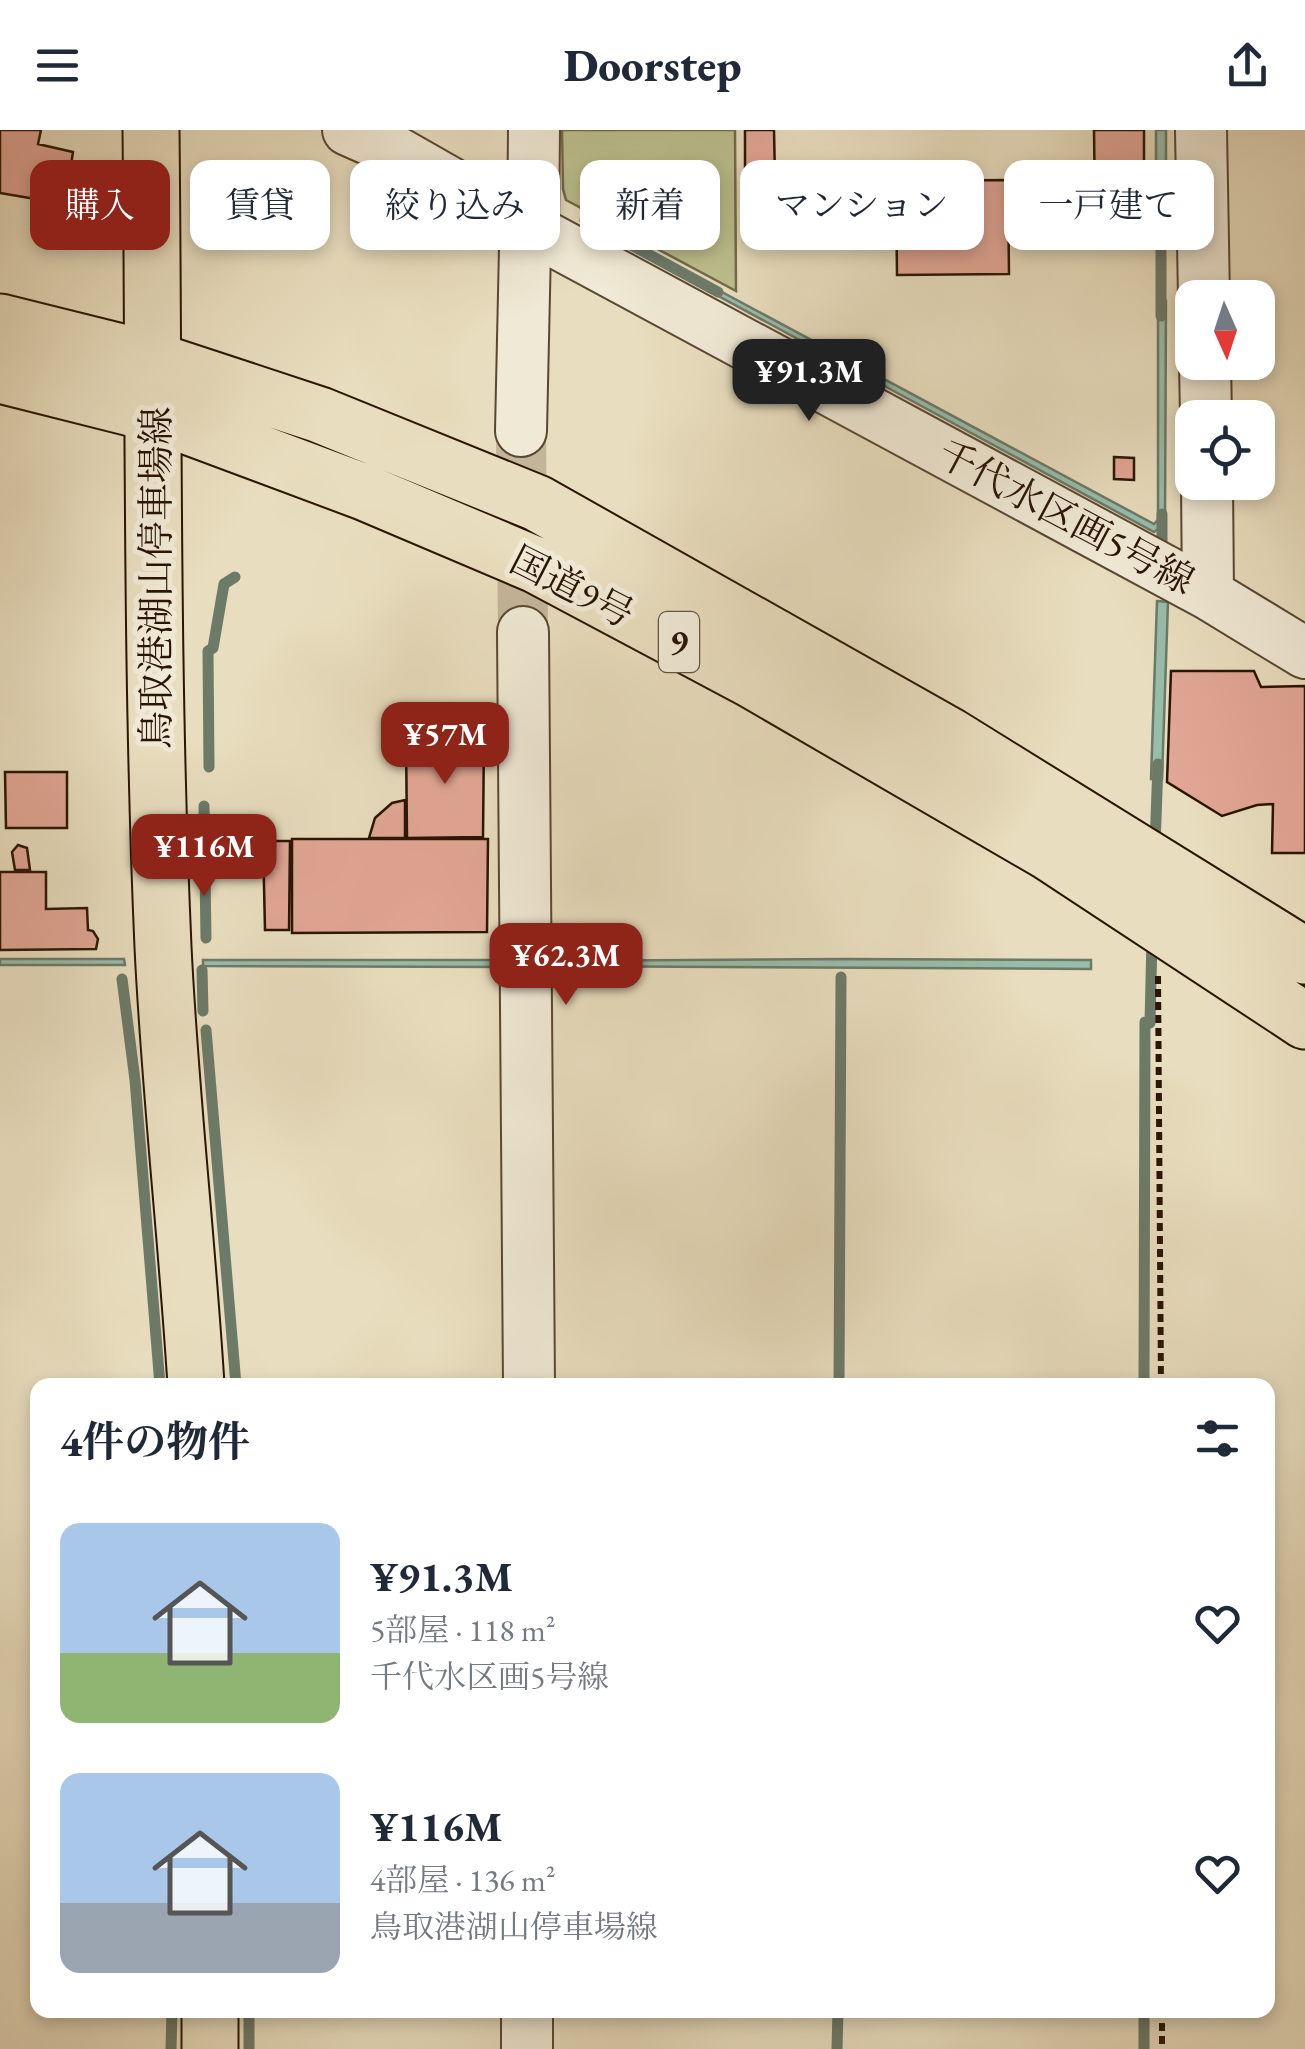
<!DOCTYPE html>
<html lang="ja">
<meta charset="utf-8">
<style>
:root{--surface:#fff;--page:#f6f6f7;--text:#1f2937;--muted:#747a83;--accent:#8f2418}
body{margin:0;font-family:"EB Garamond","Noto Serif JP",serif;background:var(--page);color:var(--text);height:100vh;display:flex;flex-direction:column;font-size:38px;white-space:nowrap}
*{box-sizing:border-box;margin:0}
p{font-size:32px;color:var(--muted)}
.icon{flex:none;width:55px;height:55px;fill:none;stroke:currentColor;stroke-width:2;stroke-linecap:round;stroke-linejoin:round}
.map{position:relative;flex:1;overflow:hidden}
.details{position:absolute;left:30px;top:1248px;width:1245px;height:640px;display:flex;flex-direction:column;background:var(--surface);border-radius:20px;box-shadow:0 5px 15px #0003}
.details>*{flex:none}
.guide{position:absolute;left:30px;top:30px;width:1245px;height:90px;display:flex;gap:20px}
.needle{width:65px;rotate:177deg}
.controls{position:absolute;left:1175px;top:150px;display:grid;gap:20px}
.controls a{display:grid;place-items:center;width:100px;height:100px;border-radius:20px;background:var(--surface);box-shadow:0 5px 15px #0003;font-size:50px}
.price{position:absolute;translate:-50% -85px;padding:0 22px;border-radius:20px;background:var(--accent);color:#fff;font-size:32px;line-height:65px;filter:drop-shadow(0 2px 5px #0008)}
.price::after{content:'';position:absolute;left:50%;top:60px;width:30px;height:22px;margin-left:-15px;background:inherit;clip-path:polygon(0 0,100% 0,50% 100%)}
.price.on{background:#222;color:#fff}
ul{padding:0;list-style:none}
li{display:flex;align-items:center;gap:30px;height:250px;padding:0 30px}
li span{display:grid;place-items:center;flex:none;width:280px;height:200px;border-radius:20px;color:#555}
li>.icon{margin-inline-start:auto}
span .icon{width:120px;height:120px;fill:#fffc;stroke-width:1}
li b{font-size:42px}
h2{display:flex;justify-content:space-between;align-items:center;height:120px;padding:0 30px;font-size:42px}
.tag{padding:0 35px;border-radius:20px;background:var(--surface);box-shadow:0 5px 15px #0003;font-size:35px;line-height:90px}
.tag.on{background:var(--accent);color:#fff}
header{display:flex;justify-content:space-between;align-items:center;height:130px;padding:0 30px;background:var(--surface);font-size:45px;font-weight:800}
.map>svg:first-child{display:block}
</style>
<header><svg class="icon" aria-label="menu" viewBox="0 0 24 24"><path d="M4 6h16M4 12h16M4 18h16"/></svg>Doorstep<svg class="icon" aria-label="share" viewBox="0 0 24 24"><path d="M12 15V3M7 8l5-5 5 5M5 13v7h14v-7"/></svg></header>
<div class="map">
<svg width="1305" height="1919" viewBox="0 0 1305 1919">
<rect width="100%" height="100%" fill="#e8ddbe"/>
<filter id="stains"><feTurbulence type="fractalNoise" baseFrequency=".002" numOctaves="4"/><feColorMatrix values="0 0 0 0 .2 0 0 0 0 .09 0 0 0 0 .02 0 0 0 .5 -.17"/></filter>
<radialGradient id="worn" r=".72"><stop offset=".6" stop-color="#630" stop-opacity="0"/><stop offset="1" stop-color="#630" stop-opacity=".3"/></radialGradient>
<path fill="#bcbf8d" stroke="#736a48" stroke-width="2.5" d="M562 0H735L736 161 566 70 563 59Z"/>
<path fill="#98bdab" stroke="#6c7a68" stroke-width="2.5" d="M1156 0H1166V78H1156Z
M707 154 1154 394 1158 390V172L1166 171 1165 394 1154 402 709 161Z
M1157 471 1168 472 1162 649H1151Z
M0 829H124L125 835H0Z
M845 829 1091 830V839L547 836V831Z
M203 830H507L508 837 203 836Z"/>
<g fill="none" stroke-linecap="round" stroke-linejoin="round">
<path stroke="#6c7a68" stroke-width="11" d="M1161 64V186
M585 90 718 162
M1162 426V384
M209 637 208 521 213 518 224 454 235 447
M204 676 206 808
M1155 716 1158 634
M202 840 203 881
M122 849 135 950 160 1255
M206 900 236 1255
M839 1255 841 847
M1144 1255 1145 892 1150 893 1152 809
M171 1919 172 1880
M249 1919V1880
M837 1919 838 1880
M1144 1919V1880"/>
</g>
<path fill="#e1a695" stroke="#2a1503" stroke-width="2.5" d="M0 0H41L38 14 73 22 65 74 0 63Z
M745 0H774L775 48 745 49Z
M1094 0H1144V76L1095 77Z
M1008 50 1009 144 897 145 896 51Z
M1114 327 1134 328V350L1114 349Z
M1171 541H1254L1261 557 1305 556V723H1272L1273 674 1257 675 1222 686 1167 652Z
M445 595 463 600 470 607H418L430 597Z
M484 607 483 707 407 708 406 608Z
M5 642H67V698H6Z
M405 670V708H369L375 688 392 673Z
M292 709H488L487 802 292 803Z
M263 711H290L289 800H265Z
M18 715 27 718 30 740H15L12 722Z
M0 742H46V779L87 778 88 800 93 801 98 809 96 819 0 820Z"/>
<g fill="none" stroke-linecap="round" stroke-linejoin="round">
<path stroke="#c2b599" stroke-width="50" stroke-dasharray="50 25" stroke-linecap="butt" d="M521 301 523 502"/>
<g stroke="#5a4732" stroke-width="54">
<path id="minor" d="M348 0 391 19 533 100 1208 464 1305 523
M1201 0 1204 168
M1205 232 1206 288
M521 301 525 118 533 100 534 0
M1207 352 1208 464
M523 502 529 1255
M527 1919V1880"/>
</g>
<g stroke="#2a1503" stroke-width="59">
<path id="major" d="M151 0C154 273 151 545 163 817 170 963 187 1109 196 1255
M210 1919V1880"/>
</g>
<g stroke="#2a1503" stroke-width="59">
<path id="highway" d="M0 192 153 230 320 285 537 373 950 606 1305 826
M0 245 155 284 364 362 536 435 752 550 1050 723 1305 891"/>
</g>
<path stroke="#2a1503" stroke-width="6" stroke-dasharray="8 5" stroke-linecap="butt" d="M1158 846 1161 1255
M1162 1880V1919"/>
<use href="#minor" stroke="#f0e9d5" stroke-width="50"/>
<use href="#major" stroke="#e8ddbe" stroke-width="55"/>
<use href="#highway" stroke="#e8ddbe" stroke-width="55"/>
</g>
<g text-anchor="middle" stroke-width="10" stroke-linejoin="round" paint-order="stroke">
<rect fill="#f0e9d5" stroke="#655542" stroke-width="2.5" x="659" y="482" width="40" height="60" rx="8"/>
<g font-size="35" font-weight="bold" fill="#2a1503">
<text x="679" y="524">9</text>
</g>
<g font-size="38" fill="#2a1503" stroke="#f0e9d5">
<text transform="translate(1066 387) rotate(28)" y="13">千代水区画5号線</text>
<text transform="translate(156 448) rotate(-90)" y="13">鳥取港湖山停車場線</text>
<text transform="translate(572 457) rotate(27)" y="13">国道9号</text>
</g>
</g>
<rect width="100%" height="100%" filter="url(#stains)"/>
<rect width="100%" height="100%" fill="url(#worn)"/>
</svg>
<div class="controls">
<a><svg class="needle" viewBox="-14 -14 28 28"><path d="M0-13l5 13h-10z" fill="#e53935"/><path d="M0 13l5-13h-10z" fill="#747a83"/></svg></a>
<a><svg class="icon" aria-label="locate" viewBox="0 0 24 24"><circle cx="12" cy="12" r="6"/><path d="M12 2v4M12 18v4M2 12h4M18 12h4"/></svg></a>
</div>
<b class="price on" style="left:809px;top:294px">¥91.3M</b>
<b class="price" style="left:445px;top:657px">¥57M</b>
<b class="price" style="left:204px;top:769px">¥116M</b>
<b class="price" style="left:566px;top:878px">¥62.3M</b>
<div class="guide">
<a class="tag on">購入</a>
<a class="tag">賃貸</a>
<a class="tag">絞り込み</a>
<a class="tag">新着</a>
<a class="tag">マンション</a>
<a class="tag">一戸建て</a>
</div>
<section class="details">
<h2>4件の物件<svg class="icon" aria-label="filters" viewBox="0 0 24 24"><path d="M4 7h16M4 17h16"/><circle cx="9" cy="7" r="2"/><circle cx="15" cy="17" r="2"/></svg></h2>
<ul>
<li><span style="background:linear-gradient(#a9c7e8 65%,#8fb573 0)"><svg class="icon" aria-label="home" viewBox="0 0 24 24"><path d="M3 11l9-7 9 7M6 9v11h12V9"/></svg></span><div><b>¥91.3M</b><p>5部屋 · 118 m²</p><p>千代水区画5号線</p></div><svg class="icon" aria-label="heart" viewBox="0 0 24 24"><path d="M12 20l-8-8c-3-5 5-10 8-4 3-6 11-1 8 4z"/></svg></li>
<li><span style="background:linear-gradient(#a9c7e8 65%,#9aa5b1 0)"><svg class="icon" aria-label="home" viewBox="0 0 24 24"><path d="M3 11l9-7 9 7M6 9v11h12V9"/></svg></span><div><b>¥116M</b><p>4部屋 · 136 m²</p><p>鳥取港湖山停車場線</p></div><svg class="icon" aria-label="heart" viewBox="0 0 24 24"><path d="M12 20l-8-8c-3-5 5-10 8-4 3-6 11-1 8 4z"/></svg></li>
</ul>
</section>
</div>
